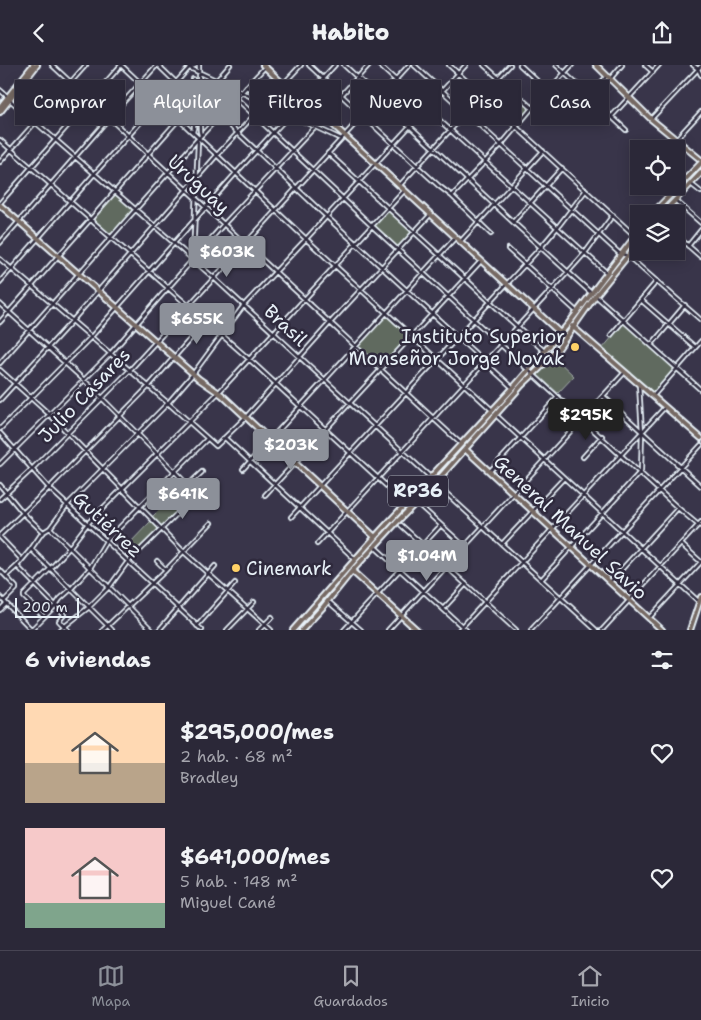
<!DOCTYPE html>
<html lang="es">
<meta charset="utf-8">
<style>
:root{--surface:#2b2838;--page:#333040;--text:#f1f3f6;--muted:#a6a6ae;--line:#474453;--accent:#8c9099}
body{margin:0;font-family:"Shantell Sans",sans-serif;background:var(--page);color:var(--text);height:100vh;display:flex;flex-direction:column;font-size:19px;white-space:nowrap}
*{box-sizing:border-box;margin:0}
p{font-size:16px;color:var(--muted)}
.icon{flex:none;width:28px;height:28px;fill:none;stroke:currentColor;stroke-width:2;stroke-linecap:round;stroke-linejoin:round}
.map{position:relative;height:565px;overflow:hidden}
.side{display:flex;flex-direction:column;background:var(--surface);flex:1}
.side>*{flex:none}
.top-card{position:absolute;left:15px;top:15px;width:671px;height:45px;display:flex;gap:10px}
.controls{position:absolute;left:630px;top:75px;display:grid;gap:10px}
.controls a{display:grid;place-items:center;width:55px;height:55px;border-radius:0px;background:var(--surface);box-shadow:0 2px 12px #0003,0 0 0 1px var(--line);font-size:25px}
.scale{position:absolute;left:15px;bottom:12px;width:64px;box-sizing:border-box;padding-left:5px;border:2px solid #e8f1f8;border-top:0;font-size:14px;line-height:18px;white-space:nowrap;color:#e8f1f8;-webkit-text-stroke:4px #2f2a3d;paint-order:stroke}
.price{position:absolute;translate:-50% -42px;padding:0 11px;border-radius:5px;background:var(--accent);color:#fff;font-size:16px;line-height:32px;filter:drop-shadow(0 1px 2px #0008)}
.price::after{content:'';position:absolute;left:50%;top:30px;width:15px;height:11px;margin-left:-8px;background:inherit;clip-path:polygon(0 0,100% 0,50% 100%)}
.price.current{background:#222;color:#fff}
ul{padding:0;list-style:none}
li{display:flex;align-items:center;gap:15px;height:125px;padding:0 25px}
li span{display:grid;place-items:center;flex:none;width:140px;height:100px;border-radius:0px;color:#555}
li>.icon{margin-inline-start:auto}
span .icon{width:60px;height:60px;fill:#fffc;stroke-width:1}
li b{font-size:21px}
h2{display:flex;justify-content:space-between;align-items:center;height:60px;padding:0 25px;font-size:21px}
.pill{padding:0 18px;border-radius:0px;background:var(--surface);box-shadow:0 2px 12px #0003,0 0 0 1px var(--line);font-size:18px;line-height:45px}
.pill.current{background:var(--accent);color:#fff}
header{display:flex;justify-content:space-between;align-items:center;height:65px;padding:0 25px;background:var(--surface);font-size:22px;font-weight:800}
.tab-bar{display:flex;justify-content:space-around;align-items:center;height:70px;border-top:1px solid var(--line);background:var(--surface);font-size:14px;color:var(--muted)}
.tab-bar a{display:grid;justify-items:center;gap:2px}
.tab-bar .current{color:var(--accent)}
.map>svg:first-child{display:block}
</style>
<header><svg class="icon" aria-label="back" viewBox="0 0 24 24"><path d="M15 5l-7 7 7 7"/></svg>Habito<svg class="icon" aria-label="share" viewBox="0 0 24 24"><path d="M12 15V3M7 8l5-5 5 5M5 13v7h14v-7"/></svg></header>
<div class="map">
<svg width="701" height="565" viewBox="0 0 701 565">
<rect width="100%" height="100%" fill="#39354a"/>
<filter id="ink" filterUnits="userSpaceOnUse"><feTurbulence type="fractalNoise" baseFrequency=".02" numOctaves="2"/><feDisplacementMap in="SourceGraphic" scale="10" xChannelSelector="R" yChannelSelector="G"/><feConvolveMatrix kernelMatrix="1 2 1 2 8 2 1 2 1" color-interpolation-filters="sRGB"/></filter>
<g filter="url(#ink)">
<path fill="#606a5e" stroke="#a4aeab" d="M520 33 530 43 516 59 503 47 509 41 512 43Z
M115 126 136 144 111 172 90 154Z
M389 145 412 166 398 182 375 160Z
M387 250 409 271 381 302 358 282Z
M624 258 675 303 654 328 602 284Z
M554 292 574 311 558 328 538 310Z
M186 418 190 436 161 464 151 453Z
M151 456 158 464 136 487 128 480Z"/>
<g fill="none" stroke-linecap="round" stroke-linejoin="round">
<g stroke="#e8f1f8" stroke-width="6">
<path id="minor" d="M52 0 461 379
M121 0 306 174 492 345
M158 0 192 33 199 36H204L327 152 513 323
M187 0 190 3 341 74
M199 0 200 66 201 70
M309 0 417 101 439 121 452 131 491 169
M344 0 513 157 590 227
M379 0 607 208
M414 0 619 188 628 191 630 193 701 255
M449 0 635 171
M484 0 532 43
M520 0 548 26
M556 0 626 65
M645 0 653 7
M693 0 698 4 701 10
M610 14 622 0
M217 15 230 0
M246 22 319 57
M0 25 8 32
M589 31 607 11
M10 35 214 213 428 410
M204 36 233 33 237 34 372 161 678 443 697 459 701 461
M323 50 369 0
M611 52 659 0
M651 54 701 1
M193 67 194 63 193 14
M0 75 249 294 406 439
M667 84 701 47
M328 88 544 286
M0 97 86 0
M676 114 681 118
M691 119 701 127
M399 121 510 0
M452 131 501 80 532 43 572 0
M675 135 701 158
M0 138 121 0
M513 157 562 103
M676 170 701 192
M460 177 543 86
M0 178 109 53 157 0
M688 181 701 165
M508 184 575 245
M193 193 198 77 197 75
M0 194 168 338 216 381 246 352 330 258 430 150
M0 217 95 108 189 3 196 0
M596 231 701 325
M641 235 695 282
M0 239 84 315 190 422
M0 257 179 54 192 40 198 37
M611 270 657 216
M652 279 685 240
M0 298 197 75 265 2
M0 305 50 350 184 487 271 565
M603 331 701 421
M653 331 701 276
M0 335 72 256 217 90 301 0
M498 352 697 535 700 536
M0 364 91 272 236 108 335 0
M0 368 49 423 202 565
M225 373 355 494
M583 392 602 371
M0 399 110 289 223 160 324 52
M243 404 455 173
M490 406 558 332
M435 418 596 565
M0 420 23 448 43 467
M188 420 202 407
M265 430 481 196
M0 434 32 404 129 306 409 0
M419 440 464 481
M291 452 541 182 557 163 586 125
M401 460 516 565
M50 463 152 565
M0 470 49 423 148 322 206 256
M0 472 21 494
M317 479 568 207 585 188 613 150
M502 479 564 413
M681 479 701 497
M375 482 466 565
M31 484 112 565
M157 496 166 505
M17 501 63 548 64 550 59 556 68 565
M0 505 16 522V524L4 536
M6 511 17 501 31 484 42 468 50 463 67 440 168 338 193 309 244 240 306 174 466 0
M541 515 641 406 642 367 639 320
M610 517 678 443
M0 532 32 565
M330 538 361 565
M443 544 466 519
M0 545 6 539
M44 552 24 532V530L52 502 69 483 89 457 219 327 404 126
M649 553 701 497
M197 561 235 518
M32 564 56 540 60 534 70 525 90 503 106 476 207 374
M60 565 88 543 110 521 126 499 192 434
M103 565 166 505 211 458
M159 565 215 501
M227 565 254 537
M259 565 272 552
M344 565 441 460
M388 565 625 307
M459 565 665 342
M531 565 701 380
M602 565 701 457"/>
</g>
<g stroke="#e8f1f8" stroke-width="8">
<path id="major" d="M263 0 281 17 305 34 560 268 567 272
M596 0 651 54 701 95
M0 42 33 0
M0 47 37 0
M0 140 199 314 222 330 375 472
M652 149 701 98
M662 149 701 108
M572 261 701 373
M465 384 662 565
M352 506 417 565
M293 565 375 472 513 323 569 258 639 166
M302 565 323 542 352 506 397 457 435 418 522 320 540 303 558 284 596 230 639 177
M690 565 701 532"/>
</g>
<use href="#minor" stroke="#2f2a3d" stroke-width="2.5"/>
<use href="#major" stroke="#766964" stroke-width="4"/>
</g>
</g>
<g fill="#ffd166" stroke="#2f2a3d" stroke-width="2">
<circle cx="575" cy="282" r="5"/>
<circle cx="236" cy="503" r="5"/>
</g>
<g text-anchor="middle" stroke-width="5" stroke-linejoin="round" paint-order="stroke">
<rect fill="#2f2a3d" stroke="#b0b5c0" stroke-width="1" x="388" y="410.5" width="60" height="31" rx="4"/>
<g font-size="18" font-weight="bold" fill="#e8f1f8">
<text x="418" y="432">RP36</text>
</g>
<g font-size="19" fill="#e8f1f8" stroke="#2f2a3d">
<text transform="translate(199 119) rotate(43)" y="7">Uruguay</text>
<text transform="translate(286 260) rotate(43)" y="7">Brasil</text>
<text transform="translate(84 330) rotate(-46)" y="7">Julio Casares</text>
<text transform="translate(108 459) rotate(43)" y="7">Gutiérrez</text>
<text transform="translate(571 462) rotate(43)" y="7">General Manuel Savio</text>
</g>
<g font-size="19" fill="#e8f1f8" stroke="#2f2a3d" text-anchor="end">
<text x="565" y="278">Instituto Superior<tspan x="565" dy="22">Monseñor Jorge Novak</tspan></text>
<text x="246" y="510" text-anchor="start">Cinemark</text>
</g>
</g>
</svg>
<div class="controls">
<a><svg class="icon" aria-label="locate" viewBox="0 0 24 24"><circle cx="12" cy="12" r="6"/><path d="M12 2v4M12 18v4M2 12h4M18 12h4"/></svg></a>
<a><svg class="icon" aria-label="layers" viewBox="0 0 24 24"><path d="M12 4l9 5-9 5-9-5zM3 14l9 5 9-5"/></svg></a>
</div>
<div class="scale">200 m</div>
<b class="price" style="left:227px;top:213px">$603K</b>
<b class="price" style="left:197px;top:280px">$655K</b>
<b class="price current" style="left:586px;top:376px">$295K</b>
<b class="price" style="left:291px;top:406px">$203K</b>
<b class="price" style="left:183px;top:455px">$641K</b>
<b class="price" style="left:427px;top:517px">$1.04M</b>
<div class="top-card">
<a class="pill">Comprar</a>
<a class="pill current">Alquilar</a>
<a class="pill">Filtros</a>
<a class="pill">Nuevo</a>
<a class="pill">Piso</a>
<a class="pill">Casa</a>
</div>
</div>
<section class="side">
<h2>6 viviendas<svg class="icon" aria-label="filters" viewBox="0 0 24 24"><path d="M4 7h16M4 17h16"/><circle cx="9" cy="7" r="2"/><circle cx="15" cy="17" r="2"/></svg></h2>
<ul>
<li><span style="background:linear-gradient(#ffd9b3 60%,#b9a48a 0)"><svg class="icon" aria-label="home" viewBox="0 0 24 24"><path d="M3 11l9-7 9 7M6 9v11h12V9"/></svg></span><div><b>$295,000/mes</b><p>2 hab. · 68 m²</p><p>Bradley</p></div><svg class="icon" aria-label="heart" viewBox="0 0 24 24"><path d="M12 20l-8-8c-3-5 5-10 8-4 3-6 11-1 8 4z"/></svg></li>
<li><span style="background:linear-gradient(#f6c9c9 75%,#7fa58c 0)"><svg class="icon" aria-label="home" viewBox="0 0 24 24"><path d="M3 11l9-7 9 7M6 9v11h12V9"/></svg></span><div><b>$641,000/mes</b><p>5 hab. · 148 m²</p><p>Miguel Cané</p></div><svg class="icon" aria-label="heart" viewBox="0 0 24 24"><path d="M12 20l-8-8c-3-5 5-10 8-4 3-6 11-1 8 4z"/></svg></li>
</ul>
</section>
<nav class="tab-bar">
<a class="current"><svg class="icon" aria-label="map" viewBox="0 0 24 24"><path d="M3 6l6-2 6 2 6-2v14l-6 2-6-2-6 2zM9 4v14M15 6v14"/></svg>Mapa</a>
<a><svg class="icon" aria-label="saved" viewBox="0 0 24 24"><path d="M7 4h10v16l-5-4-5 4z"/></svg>Guardados</a>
<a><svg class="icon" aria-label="home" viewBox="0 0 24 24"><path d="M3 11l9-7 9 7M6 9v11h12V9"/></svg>Inicio</a>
</nav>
